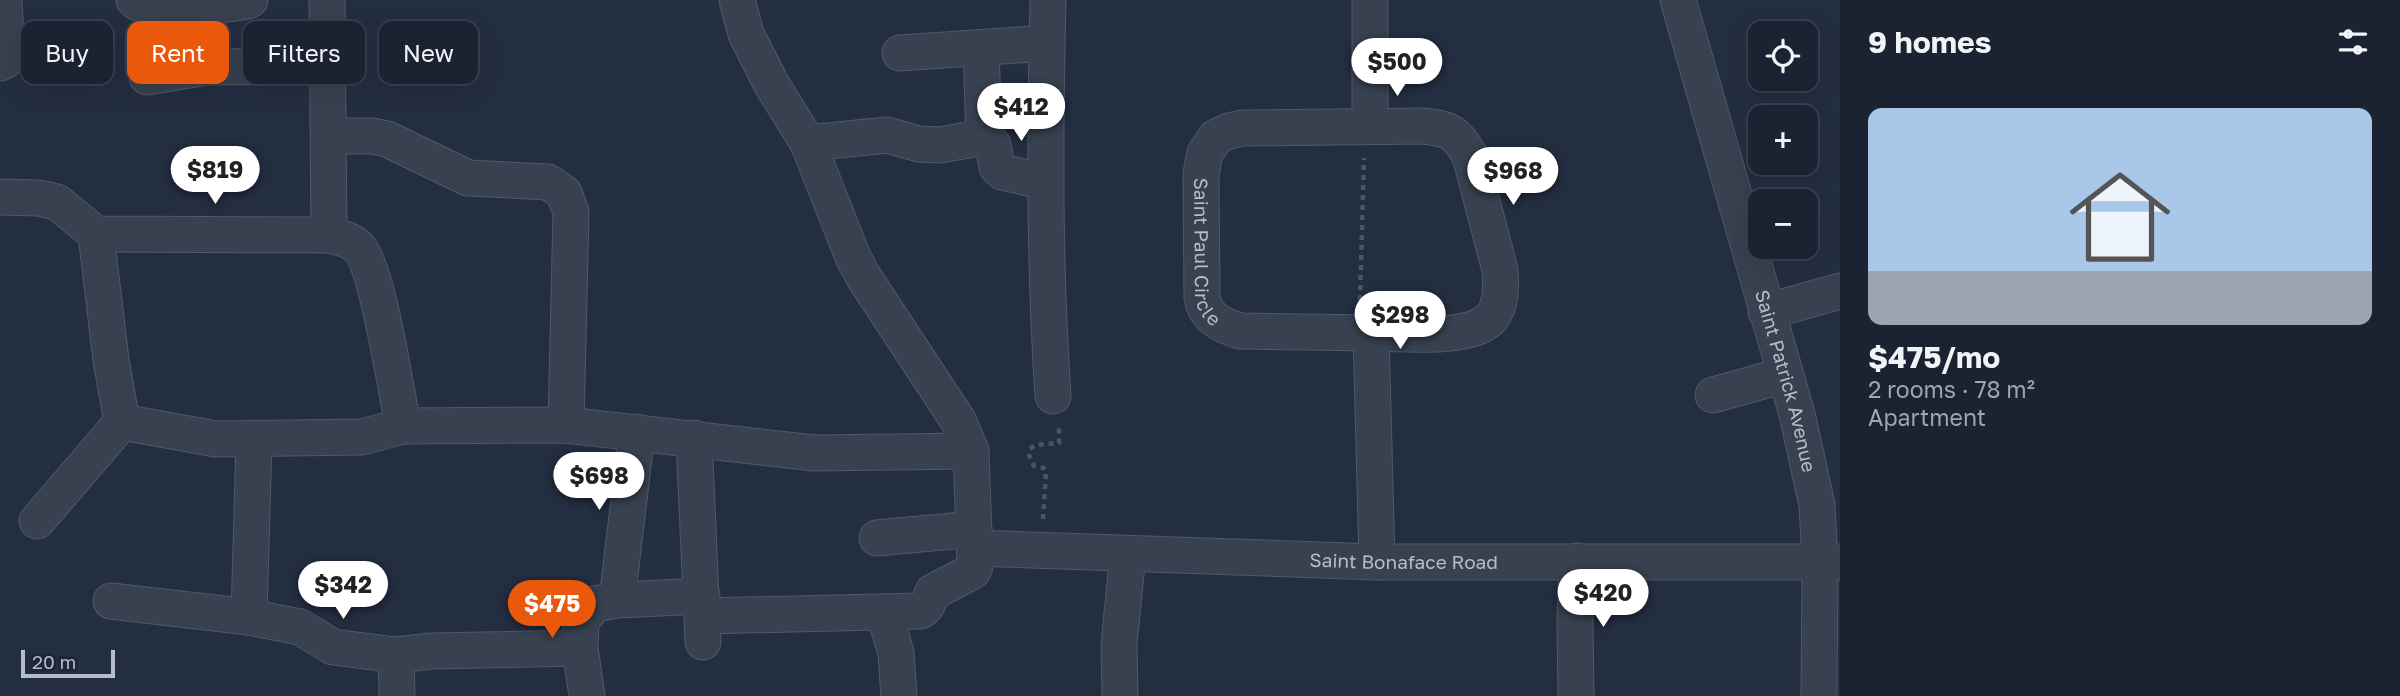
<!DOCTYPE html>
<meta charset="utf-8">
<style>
:root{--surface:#1b2231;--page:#242a39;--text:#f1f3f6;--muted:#a0a4ab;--line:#393f4d;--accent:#ea580c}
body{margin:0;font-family:"Golos Text",sans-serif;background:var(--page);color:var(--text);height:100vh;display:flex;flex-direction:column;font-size:26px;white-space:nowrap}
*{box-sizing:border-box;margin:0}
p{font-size:23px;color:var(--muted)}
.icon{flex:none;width:38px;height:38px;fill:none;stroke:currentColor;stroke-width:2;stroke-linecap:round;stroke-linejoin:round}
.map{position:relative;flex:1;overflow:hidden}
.panel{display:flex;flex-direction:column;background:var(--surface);width:560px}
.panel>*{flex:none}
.top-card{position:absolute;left:21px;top:21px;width:665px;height:63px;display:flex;gap:14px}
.tools{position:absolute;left:1748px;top:21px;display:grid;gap:14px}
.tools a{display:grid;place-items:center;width:70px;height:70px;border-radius:14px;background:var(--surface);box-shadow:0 7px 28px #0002,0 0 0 2px var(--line);font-size:35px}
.scale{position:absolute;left:21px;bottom:18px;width:94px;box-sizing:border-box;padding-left:7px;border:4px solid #b5bccb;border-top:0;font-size:19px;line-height:24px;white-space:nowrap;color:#b5bccb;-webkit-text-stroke:5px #1d2636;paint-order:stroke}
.price{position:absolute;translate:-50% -60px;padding:0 16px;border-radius:24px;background:#fff;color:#222;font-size:23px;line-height:46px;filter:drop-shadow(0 2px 4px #0008)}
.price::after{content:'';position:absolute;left:50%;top:42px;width:21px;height:16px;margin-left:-10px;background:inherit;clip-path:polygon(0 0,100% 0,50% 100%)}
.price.active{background:var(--accent);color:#fff}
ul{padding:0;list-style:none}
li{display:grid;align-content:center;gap:14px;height:371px;padding:0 28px}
li span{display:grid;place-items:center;height:217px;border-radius:14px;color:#555}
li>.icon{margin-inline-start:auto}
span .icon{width:126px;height:126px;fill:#fffc;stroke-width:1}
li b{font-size:30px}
h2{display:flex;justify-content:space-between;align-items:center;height:84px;padding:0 28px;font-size:30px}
.chip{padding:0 24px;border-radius:14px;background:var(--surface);box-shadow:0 7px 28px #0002,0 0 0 2px var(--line);font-size:24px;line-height:63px}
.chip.active{background:var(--accent);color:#fff}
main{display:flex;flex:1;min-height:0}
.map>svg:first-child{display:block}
</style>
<main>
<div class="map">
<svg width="1840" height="696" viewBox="0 0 1840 696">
<rect width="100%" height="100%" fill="#242e41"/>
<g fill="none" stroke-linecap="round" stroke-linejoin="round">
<g stroke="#505968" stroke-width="37">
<g id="minor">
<path d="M134 0C146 14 230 5 250 0"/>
<path d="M327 0 329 235"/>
<path d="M1048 0C1045 132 1044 264 1053 396"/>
<path id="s1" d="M1678 0 1797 414 1817 505 1820 562 1819 696"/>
<path d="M198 6 207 67"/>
<path d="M981 48 984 137 993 145 997 167 1002 172 1046 182"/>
<path d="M900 53 1047 43"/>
<path d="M0 63 5 61 7 56 4 0"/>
<path d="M147 77 207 67 327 66"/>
<path d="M1370 126V0"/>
<path d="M329 136H373L387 139 468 178 548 182 564 193 571 212 566 425"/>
<path d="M808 143 887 135 919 144 940 145 984 137"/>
<path d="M0 197 39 198 57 202 96 234 329 235C340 238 351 239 359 248 378 269 396 391 403 426"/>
<path d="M96 234 111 360 122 422"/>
<path d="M1766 312 1840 291"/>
<path id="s2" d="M1371 333C1400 333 1471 341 1491 318 1502 305 1501 286 1500 270L1470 156C1457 132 1450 129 1423 126L1242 128 1229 131 1216 137 1205 153 1201 174 1202 298C1206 318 1221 325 1240 331L1371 333 1377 562"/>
<path d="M1713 395 1785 375"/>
<path d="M122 422 216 439 362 437 403 426 566 425 814 453 971 451"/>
<path d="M694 438 703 642"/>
<path d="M37 521 122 422"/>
<path d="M877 538 974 529"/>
<path id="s3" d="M975 548 1377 562H1840"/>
<path d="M617 600 637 432"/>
<path d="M111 601 249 617 300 627 333 647 396 655 431 651 580 648"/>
<path d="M884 612 896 653 899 696"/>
<path d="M703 616 920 611 926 607 933 592 973 571 975 566 971 451 959 422 863 276 853 257 808 143 772 85 746 34 737 0"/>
<path d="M249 617 254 440"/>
<path d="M396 655 397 696"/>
<path d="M587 696 580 648 581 621 595 604 617 600 702 596"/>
<path d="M1120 696 1119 644 1128 554"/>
<path d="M1576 696 1575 622 1577 561"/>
</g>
</g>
<path stroke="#445a5e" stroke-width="4.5" stroke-dasharray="5 5" stroke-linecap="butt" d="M1360 300 1364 158
M1043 519 1046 472 1044 468 1034 466 1029 455 1030 449 1035 445 1059 443V427"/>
<use href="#minor" stroke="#384150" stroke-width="35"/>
</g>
<g text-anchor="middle" stroke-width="7" stroke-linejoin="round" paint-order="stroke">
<g font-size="19" fill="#b5bccb" stroke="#1d2636">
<text dy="7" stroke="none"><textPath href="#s2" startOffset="679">Saint Paul Circle</textPath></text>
<text dy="7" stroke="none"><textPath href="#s1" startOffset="396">Saint Patrick Avenue</textPath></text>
<text dy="7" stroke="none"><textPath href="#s3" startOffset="429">Saint Bonaface Road</textPath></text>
</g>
</g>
</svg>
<div class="tools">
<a><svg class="icon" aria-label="locate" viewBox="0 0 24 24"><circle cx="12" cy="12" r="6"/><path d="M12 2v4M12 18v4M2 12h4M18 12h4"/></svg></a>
<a>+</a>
<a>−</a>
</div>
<div class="scale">20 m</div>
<b class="price" style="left:1397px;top:98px">$500</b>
<b class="price" style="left:1021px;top:143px">$412</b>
<b class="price" style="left:215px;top:206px">$819</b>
<b class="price" style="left:1513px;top:207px">$968</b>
<b class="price" style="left:1400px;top:351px">$298</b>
<b class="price" style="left:599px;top:512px">$698</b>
<b class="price" style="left:343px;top:621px">$342</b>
<b class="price" style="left:1603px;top:629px">$420</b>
<b class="price active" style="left:552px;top:640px">$475</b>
<div class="top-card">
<a class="chip">Buy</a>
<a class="chip active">Rent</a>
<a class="chip">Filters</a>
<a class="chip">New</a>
</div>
</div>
<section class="panel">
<h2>9 homes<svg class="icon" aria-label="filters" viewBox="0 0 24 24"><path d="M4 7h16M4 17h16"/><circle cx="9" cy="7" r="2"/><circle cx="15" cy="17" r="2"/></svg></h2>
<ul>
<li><span style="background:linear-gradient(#a9c7e8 75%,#9aa5b1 0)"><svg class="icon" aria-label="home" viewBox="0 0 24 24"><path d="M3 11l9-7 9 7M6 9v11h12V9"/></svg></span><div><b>$475/mo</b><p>2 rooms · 78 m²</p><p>Apartment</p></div></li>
</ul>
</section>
</main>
